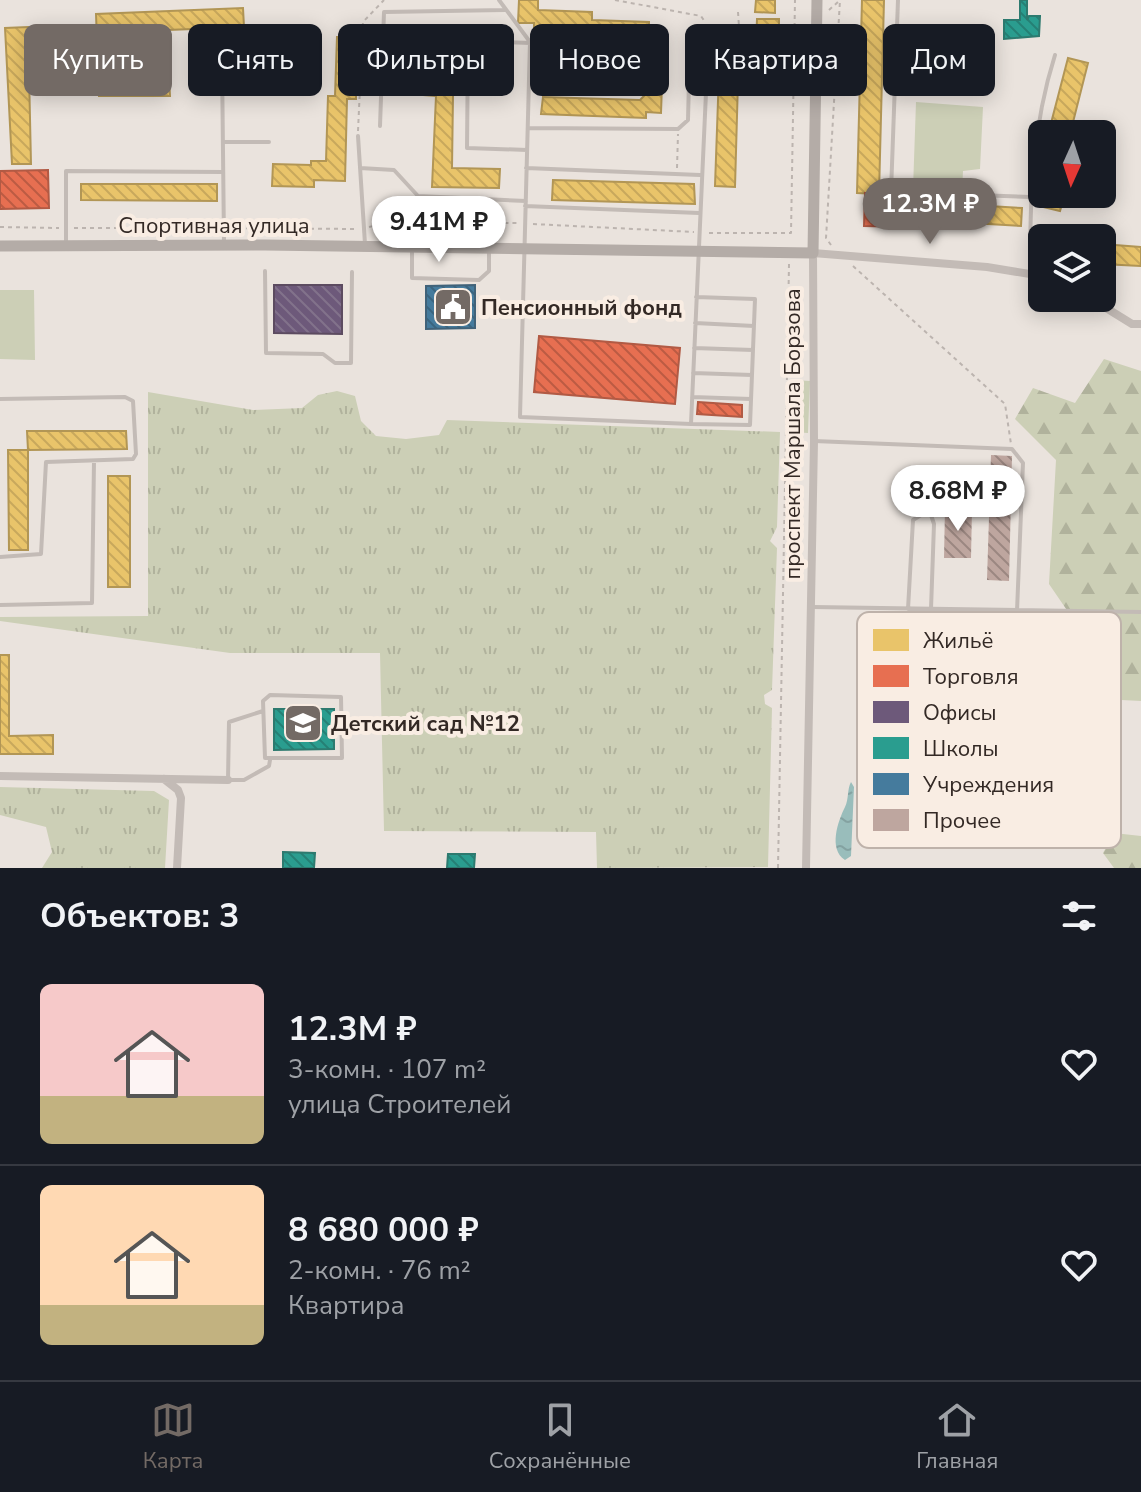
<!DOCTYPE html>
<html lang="ru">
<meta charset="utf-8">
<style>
:root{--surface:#171b24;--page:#242831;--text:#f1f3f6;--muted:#9ea1a6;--line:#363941;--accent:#736a65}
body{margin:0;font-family:"Nunito Sans",sans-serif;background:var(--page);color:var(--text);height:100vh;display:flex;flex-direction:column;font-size:30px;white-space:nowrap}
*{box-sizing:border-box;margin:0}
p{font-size:26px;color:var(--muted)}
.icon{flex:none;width:44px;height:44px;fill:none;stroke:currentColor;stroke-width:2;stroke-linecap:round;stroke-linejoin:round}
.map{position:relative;height:868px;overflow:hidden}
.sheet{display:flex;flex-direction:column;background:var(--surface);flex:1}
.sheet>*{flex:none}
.banner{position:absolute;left:24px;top:24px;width:1094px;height:72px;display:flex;gap:16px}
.needle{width:52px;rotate:183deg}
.controls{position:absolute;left:1028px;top:120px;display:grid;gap:16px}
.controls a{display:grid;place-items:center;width:88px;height:88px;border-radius:12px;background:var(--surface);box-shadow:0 4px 20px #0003;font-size:40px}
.price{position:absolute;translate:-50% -68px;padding:0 18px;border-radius:28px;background:#fff;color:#222;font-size:26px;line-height:52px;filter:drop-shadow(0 2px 4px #0008)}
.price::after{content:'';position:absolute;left:50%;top:48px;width:24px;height:18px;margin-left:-12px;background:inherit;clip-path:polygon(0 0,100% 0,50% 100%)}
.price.on{background:var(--accent);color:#fff}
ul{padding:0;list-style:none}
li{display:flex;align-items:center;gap:24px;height:200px;padding:0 40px}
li+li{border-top:2px solid var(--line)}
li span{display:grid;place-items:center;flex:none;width:224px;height:160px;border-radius:12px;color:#555}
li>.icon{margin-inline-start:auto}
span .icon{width:96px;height:96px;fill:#fffc;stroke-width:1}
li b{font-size:34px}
h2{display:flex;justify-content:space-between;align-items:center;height:96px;padding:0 40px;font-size:34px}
.chip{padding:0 28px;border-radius:12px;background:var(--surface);box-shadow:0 4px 20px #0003;font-size:28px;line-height:72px}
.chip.on{background:var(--accent);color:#fff}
.tab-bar{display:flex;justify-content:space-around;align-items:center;height:112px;border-top:2px solid var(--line);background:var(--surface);font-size:22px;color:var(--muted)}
.tab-bar a{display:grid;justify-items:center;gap:4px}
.tab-bar .on{color:var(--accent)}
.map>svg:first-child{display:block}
</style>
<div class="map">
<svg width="1141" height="868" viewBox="0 0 1141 868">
<defs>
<pattern id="grass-tufts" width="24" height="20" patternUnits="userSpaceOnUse" patternTransform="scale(2)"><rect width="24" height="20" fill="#cccfb6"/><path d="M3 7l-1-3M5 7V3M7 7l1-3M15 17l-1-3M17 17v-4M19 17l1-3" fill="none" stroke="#b0b29c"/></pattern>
<pattern id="forest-firs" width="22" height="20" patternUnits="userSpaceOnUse" patternTransform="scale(2)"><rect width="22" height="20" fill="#cccfb6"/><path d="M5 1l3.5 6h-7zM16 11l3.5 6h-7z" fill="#b0b29c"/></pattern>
<pattern id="water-ripples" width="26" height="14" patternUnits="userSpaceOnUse" patternTransform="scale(2)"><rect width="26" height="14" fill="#99bdbb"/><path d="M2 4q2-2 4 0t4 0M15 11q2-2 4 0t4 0" fill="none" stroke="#84a2a1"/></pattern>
<pattern id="homes-back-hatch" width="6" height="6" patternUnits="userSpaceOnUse" patternTransform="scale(2)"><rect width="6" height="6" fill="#e9c46a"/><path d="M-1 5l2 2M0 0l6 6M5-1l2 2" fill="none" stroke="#c8a85c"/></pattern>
<pattern id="shops-back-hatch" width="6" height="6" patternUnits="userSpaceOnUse" patternTransform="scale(2)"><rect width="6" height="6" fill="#e76f51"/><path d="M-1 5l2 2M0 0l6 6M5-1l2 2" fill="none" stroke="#bc5b43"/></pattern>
<pattern id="offices-back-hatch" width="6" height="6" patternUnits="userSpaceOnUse" patternTransform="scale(2)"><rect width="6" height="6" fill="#6d597a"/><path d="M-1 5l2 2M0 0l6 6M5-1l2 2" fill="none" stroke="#82728b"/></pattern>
<pattern id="schools-back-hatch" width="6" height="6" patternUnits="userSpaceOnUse" patternTransform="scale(2)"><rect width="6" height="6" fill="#2a9d8f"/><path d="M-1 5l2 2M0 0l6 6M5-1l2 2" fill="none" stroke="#258075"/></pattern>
<pattern id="public-back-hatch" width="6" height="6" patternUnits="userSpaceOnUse" patternTransform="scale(2)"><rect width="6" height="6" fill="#457b9d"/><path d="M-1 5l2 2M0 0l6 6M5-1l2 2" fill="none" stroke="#3a6580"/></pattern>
<pattern id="building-back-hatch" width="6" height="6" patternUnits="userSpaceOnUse" patternTransform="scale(2)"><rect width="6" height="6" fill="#bea69f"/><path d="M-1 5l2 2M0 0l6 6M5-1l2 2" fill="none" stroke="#9b8781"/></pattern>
</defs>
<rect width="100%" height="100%" fill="#eae3dd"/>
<path fill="url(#grass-tufts)" d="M337 391 355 396 361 421 376 436 406 439 439 435 447 420 780 432 777 527 770 541 777 548 772 690 764 695 765 704 772 708 768 867 597 868 596 832 384 831 380 653H230L0 621V617L148 616V392L253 410 302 408 318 395Z
M0 787 154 791 169 800 165 868H42L52 852 46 827 0 815Z"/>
<path fill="url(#forest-firs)" d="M1104 359 1141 371V701L1102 699 1088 641 1049 584 1056 460 1015 419 1033 388 1075 403Z
M1114 833 1141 836V868H1114L1103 853Z"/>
<path fill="#cccfb6" d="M916 102 983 107 980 169 963 171 962 192 913 189Z
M0 290H34L35 360 0 359Z
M794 380 810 381 808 433 792 432Z"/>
<path fill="url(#water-ripples)" d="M851 782 854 787 851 856 845 860C828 849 838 821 845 807 849 799 847 789 851 782Z"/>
<path fill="url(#homes-back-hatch)" stroke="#b29655" stroke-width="2" d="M519 0H538V10L592 12V20L649 22V27L664 28 661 113 646 112V118L541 114 543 97 640 100 644 96 646 44 643 41 590 39V30L534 29V23H518Z
M756 0H775V13L755 12Z
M862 0H884L879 194 857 193Z
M243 8 244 27 116 32 117 76 169 77 170 96H99L96 14Z
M757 19H779V47L756 46Z
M28 27 31 164H12L5 28Z
M425 34H446L445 95H453L452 168 500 169 499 188 432 187 436 96 424 95Z
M337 37 357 38 356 99H347L345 181 314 180V187L272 186 273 164 311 165V161H326L328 96H335Z
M720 44 739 45 735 187 715 186Z
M756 51 778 52V79H755Z
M1068 58 1088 63 1070 134H1057L1049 131Z
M553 180 694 184 695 204 552 200Z
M81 184H217V201L81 200Z
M1042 193 1065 194 1060 211 1039 206Z
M921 202 1022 208 1021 226 920 220Z
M1102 244 1141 247V266L1102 264Z
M27 431H126L127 449 28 450Z
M8 450H28V550H9Z
M108 476H130V587H108Z
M0 655H9V736L53 735V754H0Z"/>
<path fill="url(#shops-back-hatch)" stroke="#b15a44" stroke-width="2" d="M48 170 49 208 0 209V171Z
M865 193 921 196 920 220H911V227L864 226Z
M539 336 680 348 675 404 534 392Z
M698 402 742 405V417L697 414Z"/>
<path fill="url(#offices-back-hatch)" stroke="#5c4b60" stroke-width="2" d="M274 285H342V334L274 333Z"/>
<path fill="url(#schools-back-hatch)" stroke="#2d7a6f" stroke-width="2" d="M1020 0H1027V20L1029 16H1040L1039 36 1004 39V20H1020Z
M274 709H334V749L274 750Z
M283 852 315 853 314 868H283Z
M448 854H475L474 868H447Z"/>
<path fill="url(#public-back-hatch)" stroke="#406279" stroke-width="2" d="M475 285V328L426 329V286Z"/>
<path fill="url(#building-back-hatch)" d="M991 455 1012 456 1009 581 987 580Z
M945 508 972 509 971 558H944Z"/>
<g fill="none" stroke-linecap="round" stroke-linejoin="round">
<path stroke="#bcb4af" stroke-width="2" stroke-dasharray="4 4" stroke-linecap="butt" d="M615 0 701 16 705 22
M829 10 839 1
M718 26 739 27 738 12
M794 35 805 28
M689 75V58L702 37
M358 131 363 22 384 0
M677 168 678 134
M533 224 694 232
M0 227 59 228
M369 227 391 222 518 223
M74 228H215
M230 228 355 229
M709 233H791L795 0
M831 245 826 238 840 0
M853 266 1005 404 1011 444
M778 868 789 264"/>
<path stroke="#c3bbb6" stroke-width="4" d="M499 0 530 42 520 417 691 424 709 26
M898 0 891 192 1030 197
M222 61 224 243
M380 126 384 12 505 10
M528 128 678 129 688 120 689 80
M358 136 365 244
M223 142H269
M527 150 467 148 468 41 625 46 624 86 529 83
M360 168 394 170 418 196 526 201
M526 168 700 175
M525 206 699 213
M66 243V171L223 172
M412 249V278L479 280 489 271V249
M265 271 266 353 323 354 335 363H351L352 272
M1030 272C1030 196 1032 128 1055 55
M695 323 754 326
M694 348 753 350
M693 373 752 375
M692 397 751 399
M0 399 125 397 133 401 136 454 133 459 46 462 41 554 0 557
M691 424 750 425 755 299 696 297
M814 441 1012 449 1023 463 1017 611
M0 605 92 603 94 461
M813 607 1141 612
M908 609 913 520 921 515H931L934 524 931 609
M270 695 341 697 342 758H265L263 701Z
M263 711 229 722 228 780H244L269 766 270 760"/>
<path stroke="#c3bbb6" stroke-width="8" d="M1090 298 1132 324H1141
M0 776 228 780
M164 779 178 790 181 798 177 868
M806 868 814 441 813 253 987 267 1042 276"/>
<path stroke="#b4aca7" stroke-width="11" d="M0 246 265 245 813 253 817 0"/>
</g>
<defs>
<g id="civic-square" transform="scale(2)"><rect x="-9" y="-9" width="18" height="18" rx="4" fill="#736a65" stroke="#f9ede3"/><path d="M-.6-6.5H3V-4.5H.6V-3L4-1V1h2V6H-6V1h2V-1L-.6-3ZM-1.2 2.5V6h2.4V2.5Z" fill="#fff"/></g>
<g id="school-square" transform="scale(2)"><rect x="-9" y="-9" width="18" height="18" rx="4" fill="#736a65" stroke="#f9ede3"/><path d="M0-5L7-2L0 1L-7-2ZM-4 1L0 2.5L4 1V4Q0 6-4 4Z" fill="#fff"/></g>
</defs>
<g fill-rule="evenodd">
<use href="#civic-square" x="453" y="307"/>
<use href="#school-square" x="303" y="723"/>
</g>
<g text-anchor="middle" stroke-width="8" stroke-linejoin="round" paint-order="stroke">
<g font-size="22" fill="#332925" stroke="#f9ede3">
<text x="214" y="233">Спортивная улица</text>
<text transform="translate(792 434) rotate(-90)" y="8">проспект Маршала Борзова</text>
</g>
<g font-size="22" font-weight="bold" fill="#332925" stroke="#f9ede3" text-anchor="start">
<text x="481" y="315">Пенсионный фонд</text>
<text x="331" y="731">Детский сад №12</text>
</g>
</g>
<rect x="857" y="612" width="264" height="236" rx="12" fill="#f9ede3" stroke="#beb2aa" stroke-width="2"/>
<rect x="873" y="629" width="36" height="22" fill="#e9c46a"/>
<rect x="873" y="665" width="36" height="22" fill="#e76f51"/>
<rect x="873" y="701" width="36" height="22" fill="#6d597a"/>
<rect x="873" y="737" width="36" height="22" fill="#2a9d8f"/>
<rect x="873" y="773" width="36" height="22" fill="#457b9d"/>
<rect x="873" y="809" width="36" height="22" fill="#bea69f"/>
<g font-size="22" fill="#332925">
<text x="923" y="648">Жильё</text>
<text x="923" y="684">Торговля</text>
<text x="923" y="720">Офисы</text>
<text x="923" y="756">Школы</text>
<text x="923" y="792">Учреждения</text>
<text x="923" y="828">Прочее</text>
</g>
</svg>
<div class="controls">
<a><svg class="needle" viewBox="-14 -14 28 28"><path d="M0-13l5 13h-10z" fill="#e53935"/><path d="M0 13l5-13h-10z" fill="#9ea1a6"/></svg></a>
<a><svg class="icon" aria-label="layers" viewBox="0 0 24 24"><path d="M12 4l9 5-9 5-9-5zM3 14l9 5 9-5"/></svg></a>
</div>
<b class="price on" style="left:930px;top:246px">12.3M ₽</b>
<b class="price" style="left:439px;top:264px">9.41M ₽</b>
<b class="price" style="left:958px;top:533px">8.68M ₽</b>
<div class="banner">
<a class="chip on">Купить</a>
<a class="chip">Снять</a>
<a class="chip">Фильтры</a>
<a class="chip">Новое</a>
<a class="chip">Квартира</a>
<a class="chip">Дом</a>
</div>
</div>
<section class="sheet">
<h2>Объектов: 3<svg class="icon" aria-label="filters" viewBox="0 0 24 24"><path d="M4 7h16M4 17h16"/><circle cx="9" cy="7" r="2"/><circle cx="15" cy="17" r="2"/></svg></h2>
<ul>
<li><span style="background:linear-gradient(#f6c9c9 70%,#c2b280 0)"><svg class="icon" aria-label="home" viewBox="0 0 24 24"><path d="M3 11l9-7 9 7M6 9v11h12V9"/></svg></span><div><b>12.3M ₽</b><p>3-комн. · 107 m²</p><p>улица Строителей</p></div><svg class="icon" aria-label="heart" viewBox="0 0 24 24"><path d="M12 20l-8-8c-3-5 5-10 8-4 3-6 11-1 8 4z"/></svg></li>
<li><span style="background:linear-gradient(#ffd9b3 75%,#c2b280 0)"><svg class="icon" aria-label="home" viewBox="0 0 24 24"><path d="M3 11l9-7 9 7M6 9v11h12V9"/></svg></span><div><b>8 680 000 ₽</b><p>2-комн. · 76 m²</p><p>Квартира</p></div><svg class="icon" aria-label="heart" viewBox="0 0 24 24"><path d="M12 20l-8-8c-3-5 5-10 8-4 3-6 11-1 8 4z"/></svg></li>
</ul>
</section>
<nav class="tab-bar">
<a class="on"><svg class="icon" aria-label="map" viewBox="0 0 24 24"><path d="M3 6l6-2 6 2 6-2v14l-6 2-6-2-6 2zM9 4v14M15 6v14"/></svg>Карта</a>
<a><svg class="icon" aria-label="saved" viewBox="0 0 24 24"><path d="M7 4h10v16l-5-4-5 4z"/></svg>Сохранённые</a>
<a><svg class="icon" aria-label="home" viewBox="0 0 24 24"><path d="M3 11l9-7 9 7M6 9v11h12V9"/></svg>Главная</a>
</nav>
